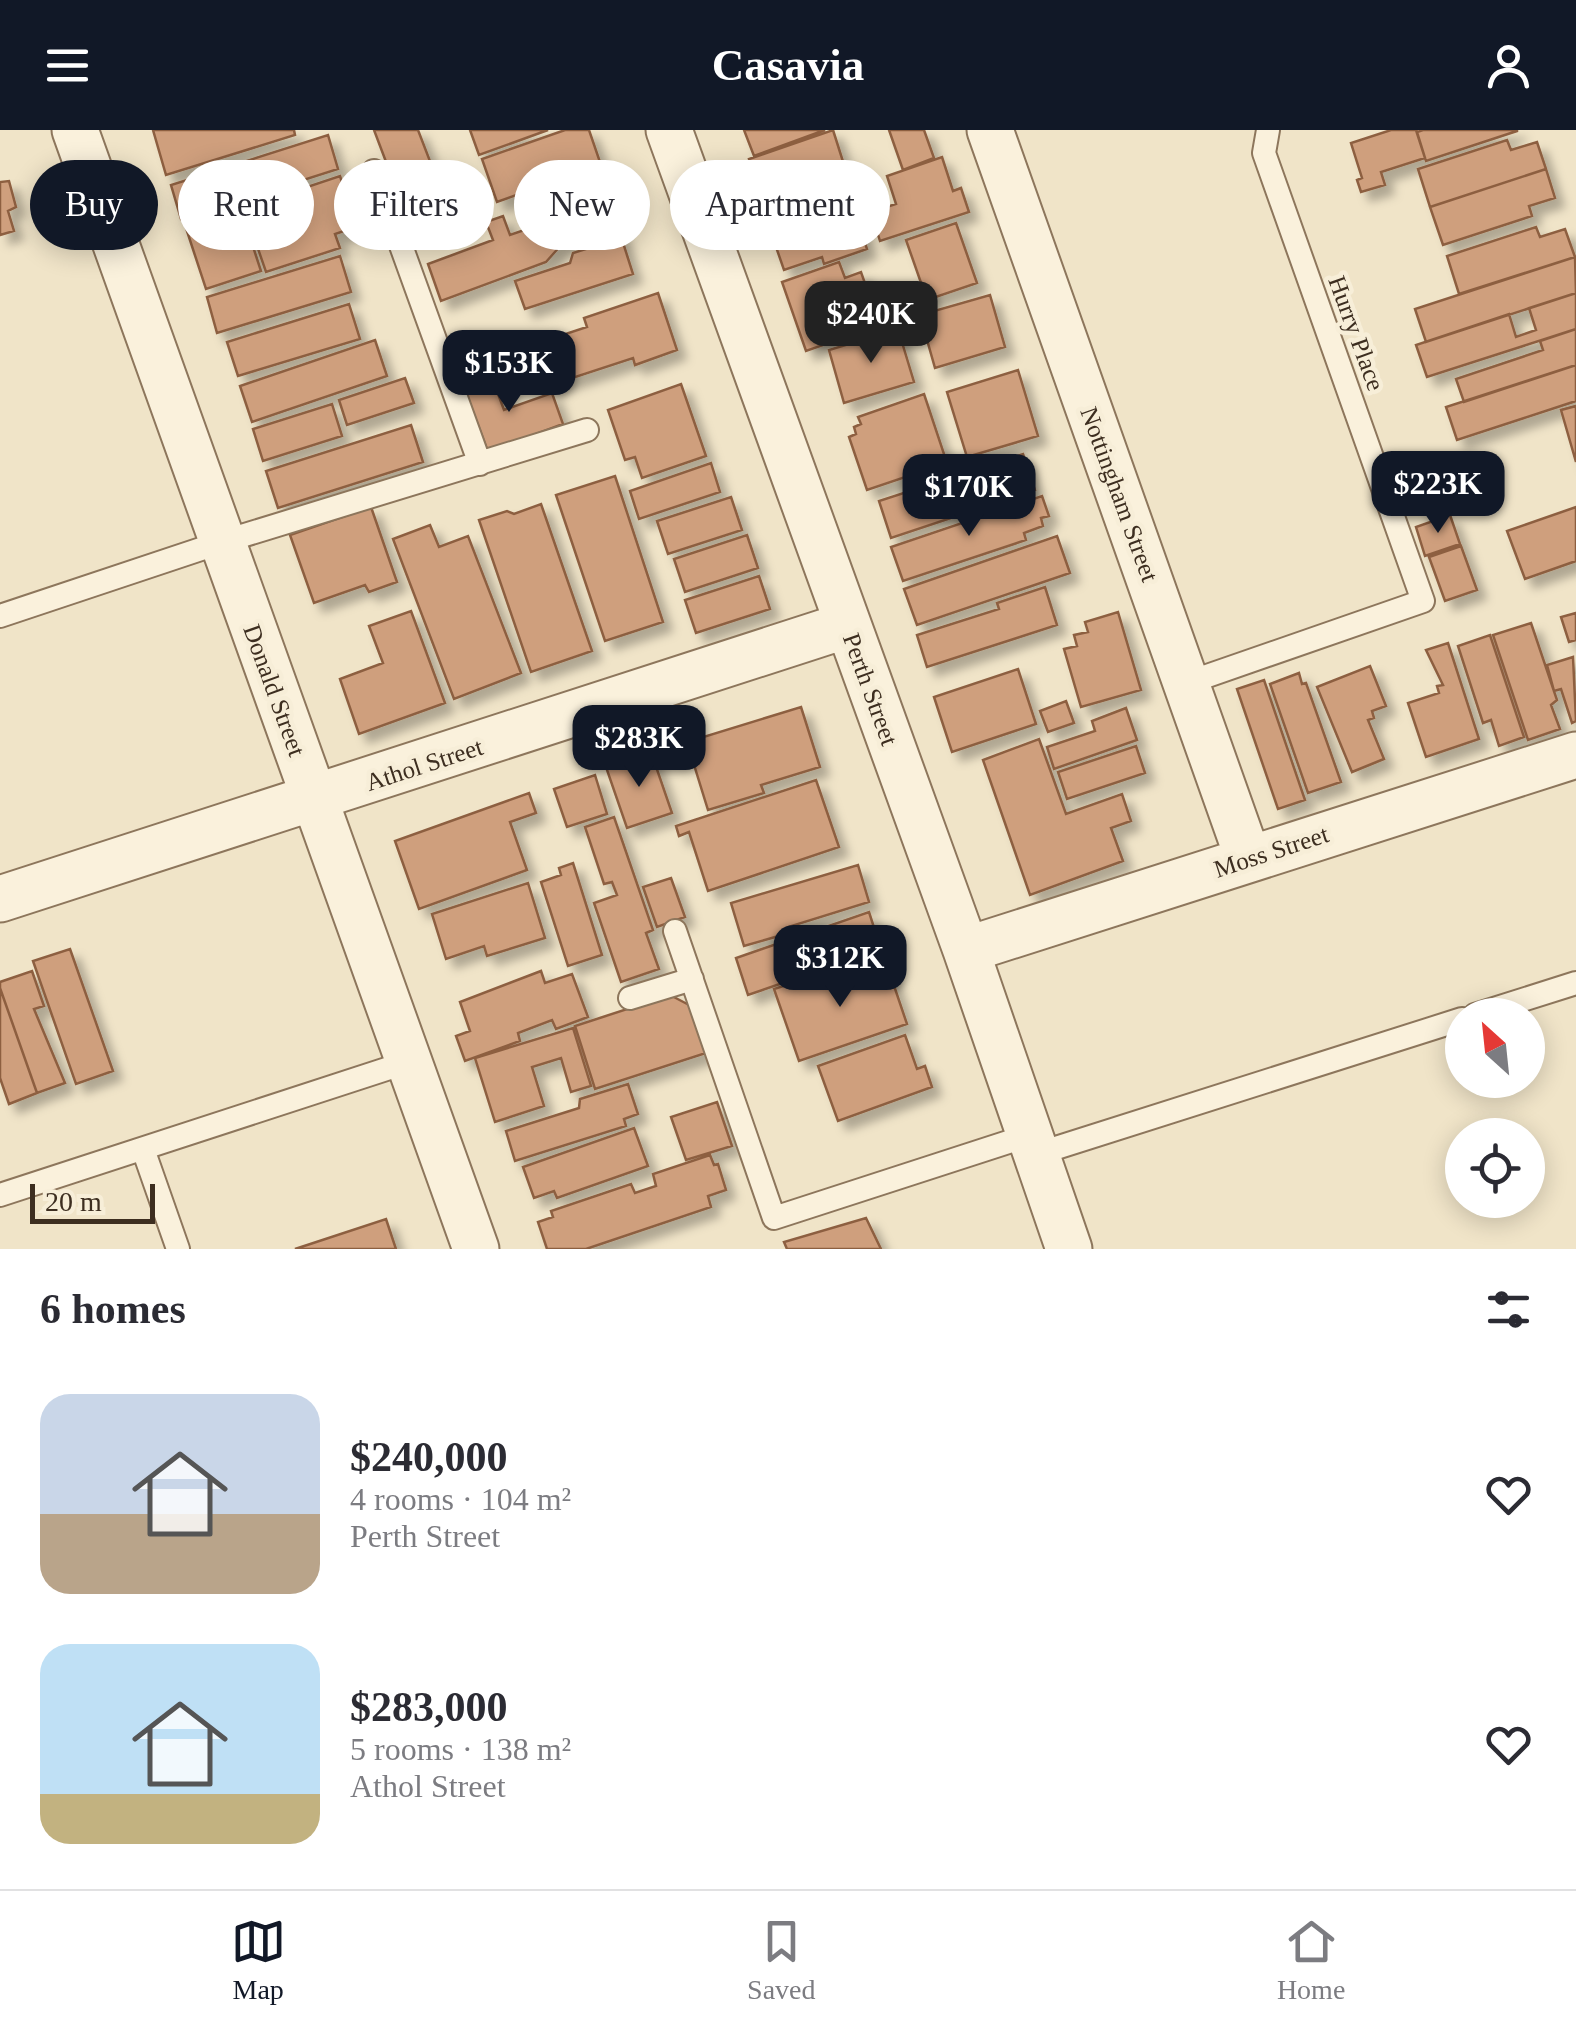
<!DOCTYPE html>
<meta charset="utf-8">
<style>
:root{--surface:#fff;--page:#f2f2f3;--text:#2b2b33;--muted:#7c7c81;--line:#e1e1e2;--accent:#111827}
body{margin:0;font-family:"Times New Roman",serif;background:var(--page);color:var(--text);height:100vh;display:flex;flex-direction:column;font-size:38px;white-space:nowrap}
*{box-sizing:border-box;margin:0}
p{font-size:32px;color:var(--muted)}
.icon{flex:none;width:55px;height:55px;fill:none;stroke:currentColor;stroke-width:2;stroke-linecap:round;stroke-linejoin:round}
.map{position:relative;height:1119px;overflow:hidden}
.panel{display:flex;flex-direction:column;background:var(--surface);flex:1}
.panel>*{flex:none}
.guide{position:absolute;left:30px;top:30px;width:1000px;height:90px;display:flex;gap:20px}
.needle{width:65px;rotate:333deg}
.controls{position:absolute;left:1445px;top:868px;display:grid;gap:20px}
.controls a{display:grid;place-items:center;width:100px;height:100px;border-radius:50%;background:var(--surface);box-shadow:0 5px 25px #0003;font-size:50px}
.scale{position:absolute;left:30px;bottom:25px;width:125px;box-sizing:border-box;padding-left:10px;border:5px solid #3d2e20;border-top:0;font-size:28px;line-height:35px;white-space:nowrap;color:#3d2e20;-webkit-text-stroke:8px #f7eed8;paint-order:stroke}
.price{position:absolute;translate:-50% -85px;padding:0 22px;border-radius:20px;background:var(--accent);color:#fff;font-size:32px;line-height:65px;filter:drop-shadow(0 2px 5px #0008)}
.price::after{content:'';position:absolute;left:50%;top:60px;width:30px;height:22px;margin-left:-15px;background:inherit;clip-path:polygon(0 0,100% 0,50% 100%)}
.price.current{background:#222;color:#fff}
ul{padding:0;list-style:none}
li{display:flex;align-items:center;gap:30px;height:250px;padding:0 40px}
li span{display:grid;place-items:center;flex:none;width:280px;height:200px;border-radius:30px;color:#555}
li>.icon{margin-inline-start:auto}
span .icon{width:120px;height:120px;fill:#fffc;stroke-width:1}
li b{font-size:42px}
h2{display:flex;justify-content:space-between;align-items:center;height:120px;padding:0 40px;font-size:42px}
.chip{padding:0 35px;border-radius:45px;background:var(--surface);box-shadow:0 5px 25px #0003;font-size:35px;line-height:90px}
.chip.current{background:var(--accent);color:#fff}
header{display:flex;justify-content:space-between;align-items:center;height:130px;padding:0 40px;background:var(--accent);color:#fff;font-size:45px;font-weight:700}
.tabs{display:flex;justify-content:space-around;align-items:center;height:140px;border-top:2px solid var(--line);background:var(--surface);font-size:28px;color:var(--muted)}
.tabs a{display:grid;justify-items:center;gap:5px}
.tabs .current{color:var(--accent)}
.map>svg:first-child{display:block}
</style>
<header><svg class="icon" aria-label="menu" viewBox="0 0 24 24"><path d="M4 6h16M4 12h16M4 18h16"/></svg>Casavia<svg class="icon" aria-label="person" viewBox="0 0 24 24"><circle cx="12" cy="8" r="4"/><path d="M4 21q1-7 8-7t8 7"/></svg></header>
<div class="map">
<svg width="1576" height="1119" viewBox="0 0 1576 1119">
<defs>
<filter id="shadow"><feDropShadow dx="9" dy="9" stdDeviation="5" flood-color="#0004"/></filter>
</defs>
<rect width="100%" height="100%" fill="#f0e4c8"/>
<path fill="#cf9f7d" stroke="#8d5f41" stroke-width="2.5" filter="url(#shadow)" d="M153 0H294L295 5 166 45Z
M374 0H418L433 39 394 53Z
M470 0H548L479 25Z
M565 0H589L601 35 497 72 482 29Z
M744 0H825L754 26Z
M833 0 846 41 829 47 834 61 767 83 749 29Z
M889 0H924L934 28 903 40Z
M1391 0H1416L1425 28 1381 42 1385 55 1361 62 1357 50 1362 48 1351 13Z
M1423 0H1517V1L1426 31 1417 2Z
M328 5 338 39 181 89 171 55Z
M1507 10 1511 20 1537 12 1546 39 1430 77 1418 39Z
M942 27 953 61 961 58 969 82 880 111 871 82 896 74 887 46Z
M1546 39 1555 68 1529 76 1532 86 1443 115 1430 77Z
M340 46 351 80 365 76 371 92 335 104 340 118 266 142 244 78Z
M9 51 16 77 8 81 14 101 0 105V52Z
M602 62 614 94 562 114 546 132 441 171 428 134 493 110 486 92 503 86 510 105 539 95 531 75 559 65 563 76Z
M833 65 843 94 857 89 867 119 824 134 822 127 784 140 766 88Z
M241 80 261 141 206 159 186 98Z
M956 93 977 153 927 170 906 110Z
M1536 97 1540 107 1565 99 1575 127 1459 164 1447 126Z
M619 100 633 144 525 179 515 151 570 133 573 123 586 119 583 112Z
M340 126 351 162 217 203 207 167Z
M1575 127 1576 163 1426 212 1415 179Z
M839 132 845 148 861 142 873 176 839 188 846 207 806 221 782 152Z
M658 163 677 220 635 235 633 228 551 255 538 213 587 197 584 188Z
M1576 163V199L1427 247 1416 215 1509 184 1516 207 1536 200 1529 178Z
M990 165 1005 217 935 238 920 185Z
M349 174 360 209 238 246 227 212Z
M898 199 914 252 844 273 829 220Z
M1576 199V235L1464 272 1456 249 1543 220 1540 211Z
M375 210 387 246 252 292 240 256Z
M1576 235V271L1457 310 1446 277Z
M1018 240 1038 306 967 327 947 262Z
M491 245 504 280 552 263 563 294 488 322 463 255Z
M405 248 414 273 347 295 339 270Z
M681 254 706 326 642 348 635 327 625 330 608 280Z
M924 264 947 333 867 360 849 307 856 304 854 297 861 294 858 287Z
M332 274 342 306 263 331 253 299Z
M1576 276V332L1561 280Z
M411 295 423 332 278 378 266 341Z
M1023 324 1035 360 891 408 879 371Z
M711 333 720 362 639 389 630 361Z
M615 346 663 492 605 511 556 365Z
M1042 366 1049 386 1041 388 1043 396 1024 403 1026 410 903 451 891 417Z
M731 367 742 400 668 424 657 391Z
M541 374 592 521 531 542 479 390 507 381 514 384Z
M371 377 397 452 369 462 365 455 314 473 290 405Z
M1576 377V431L1525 449 1507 401Z
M1450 385 1460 414 1425 426 1416 397Z
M430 395 439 417 468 406 521 543 454 569 393 409Z
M747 405 758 438 685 462 674 429Z
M1057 406 1070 443 917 495 904 459Z
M1461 416 1477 460 1445 471 1429 427Z
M759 446 770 479 696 503 685 470Z
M1045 457 1057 495 927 537 917 505 999 479 997 473Z
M411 481 445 573 359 604 340 549 383 533 369 496Z
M1118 482 1141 560 1081 577 1064 519 1077 516 1074 505 1088 502 1085 492Z
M1576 483V510L1569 512 1561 487Z
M1531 493 1557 570 1551 575 1560 599 1528 610 1493 505Z
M1490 505 1524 607 1499 616 1491 590 1483 593 1458 516Z
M1448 513 1479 609 1426 627 1408 573 1439 563 1437 556 1443 555 1426 520Z
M1573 527 1576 591 1572 593 1561 559 1554 561 1547 535Z
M1370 536 1386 576 1372 581 1374 588 1368 590 1384 629 1352 642 1317 557Z
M1018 539 1036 594 952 622 934 567Z
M1299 543 1302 554 1306 553 1341 652 1308 663 1270 554Z
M1264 550 1305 670 1278 679 1237 559Z
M1066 571 1074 593 1048 602 1040 581Z
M801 577 820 637 761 655 764 663 708 680 687 612Z
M1126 578 1137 610 1054 639 1047 617 1095 601 1092 591Z
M1039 609 1066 684 1122 664 1131 691 1111 698 1123 731 1030 765 983 630Z
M1136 616 1145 643 1067 669 1058 642Z
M651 622 672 683 627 698 606 637Z
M595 645 607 684 567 697 554 659Z
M816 650 839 717 708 761 689 702 679 706 676 696Z
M529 663 536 683 510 692 527 740 419 779 395 711Z
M614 687 653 800 646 803 659 839 621 852 594 773 617 765 612 752 604 754 585 697Z
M573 733 602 825 568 836 541 752 561 745 559 738Z
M858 735 869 772 788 797 789 803 744 816 731 773Z
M671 748 685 787 657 797 643 757Z
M528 753 545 808 487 826 484 816 446 829 432 784Z
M869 782 879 813 804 838 803 846 748 865 736 828Z
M70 819 113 941 76 954 33 831Z
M886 832 907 894 799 931 774 859 820 844 824 854Z
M32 841 44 876 34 879 65 953 37 963 0 858V852Z
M541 841 545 853 572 844 588 887 556 899 552 890 518 903 520 911 465 931 456 906 470 901 460 872Z
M0 858 37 963 9 974 0 948Z
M670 865 691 876 706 923 595 959 575 896Z
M573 898 591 956 571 962 561 928 532 937 544 976 495 992 475 928Z
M905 905 917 939 925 936 932 957 838 991 818 936Z
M628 954 638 984 624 989 626 996 515 1031 506 1001 579 978 580 969Z
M717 972 732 1016 686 1030 671 987Z
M634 998 648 1036 557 1068 554 1061 534 1068 523 1037Z
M710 1025 714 1035 718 1034 726 1060 708 1066 711 1077 586 1119H547L538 1092 553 1087 551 1081 631 1054 635 1063 656 1056 653 1044Z
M866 1088 881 1119H787L784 1112Z
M386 1089 396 1119H295Z"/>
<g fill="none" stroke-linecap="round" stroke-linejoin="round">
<g stroke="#8d765c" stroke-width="26">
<path id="service" d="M374 41 480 334
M0 486 222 412 587 300
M1187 553 1423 471 1264 23 1268 0
M675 801 774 1088 1030 1005
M630 868 692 849
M1475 885 1576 853
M143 1019 178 1119
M1037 1024 1462 889
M0 1065 408 932"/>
</g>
<g stroke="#8d765c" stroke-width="49">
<path id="minor" d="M75 0 476 1119
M669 0 966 820 1069 1119
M990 0 1248 728
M0 769 847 495
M966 820 1576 625"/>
</g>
<use href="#service" stroke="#faf1dc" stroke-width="22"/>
<use href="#minor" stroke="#faf1dc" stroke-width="45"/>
</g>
<g text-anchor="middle" stroke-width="9" stroke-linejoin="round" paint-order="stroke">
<g font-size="25" fill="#3d2e20" stroke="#f7eed8">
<text transform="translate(1357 203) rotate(70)" y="9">Hurry Place</text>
<text transform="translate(1120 364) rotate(70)" y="9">Nottingham Street</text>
<text transform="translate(871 559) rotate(70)" y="9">Perth Street</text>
<text transform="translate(275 560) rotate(70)" y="9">Donald Street</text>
<text transform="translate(424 634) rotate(-18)" y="9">Athol Street</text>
<text transform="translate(1271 721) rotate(-18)" y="9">Moss Street</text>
</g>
</g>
</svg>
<div class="controls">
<a><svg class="needle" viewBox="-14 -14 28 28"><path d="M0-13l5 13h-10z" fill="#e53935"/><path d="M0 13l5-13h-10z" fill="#7c7c81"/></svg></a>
<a><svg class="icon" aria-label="locate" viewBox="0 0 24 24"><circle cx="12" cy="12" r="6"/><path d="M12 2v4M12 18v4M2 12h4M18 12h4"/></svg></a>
</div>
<div class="scale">20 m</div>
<b class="price current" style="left:871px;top:236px">$240K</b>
<b class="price" style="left:509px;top:285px">$153K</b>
<b class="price" style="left:1438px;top:406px">$223K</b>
<b class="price" style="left:969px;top:409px">$170K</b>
<b class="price" style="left:639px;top:660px">$283K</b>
<b class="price" style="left:840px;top:880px">$312K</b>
<div class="guide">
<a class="chip current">Buy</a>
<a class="chip">Rent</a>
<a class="chip">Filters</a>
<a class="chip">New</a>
<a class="chip">Apartment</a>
</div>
</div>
<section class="panel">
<h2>6 homes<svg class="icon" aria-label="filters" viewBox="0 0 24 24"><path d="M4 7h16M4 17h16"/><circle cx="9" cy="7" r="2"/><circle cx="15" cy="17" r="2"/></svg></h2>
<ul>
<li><span style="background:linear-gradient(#c9d6e8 60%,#b9a48a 0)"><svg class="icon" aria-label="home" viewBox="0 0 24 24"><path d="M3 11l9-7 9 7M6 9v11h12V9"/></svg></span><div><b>$240,000</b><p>4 rooms · 104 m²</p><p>Perth Street</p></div><svg class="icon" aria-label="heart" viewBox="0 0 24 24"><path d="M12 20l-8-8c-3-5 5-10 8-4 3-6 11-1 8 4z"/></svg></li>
<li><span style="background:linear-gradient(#bfe0f5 75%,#c2b280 0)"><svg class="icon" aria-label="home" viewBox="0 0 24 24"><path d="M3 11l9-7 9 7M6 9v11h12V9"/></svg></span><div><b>$283,000</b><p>5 rooms · 138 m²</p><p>Athol Street</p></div><svg class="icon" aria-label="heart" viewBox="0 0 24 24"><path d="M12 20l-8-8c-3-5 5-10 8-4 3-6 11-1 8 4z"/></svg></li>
</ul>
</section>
<nav class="tabs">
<a class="current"><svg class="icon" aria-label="map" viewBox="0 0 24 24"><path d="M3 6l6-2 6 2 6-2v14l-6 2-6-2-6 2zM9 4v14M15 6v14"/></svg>Map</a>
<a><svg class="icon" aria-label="saved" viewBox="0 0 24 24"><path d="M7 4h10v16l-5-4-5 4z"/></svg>Saved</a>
<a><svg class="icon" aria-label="home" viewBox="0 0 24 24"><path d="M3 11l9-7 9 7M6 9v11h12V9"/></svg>Home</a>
</nav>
